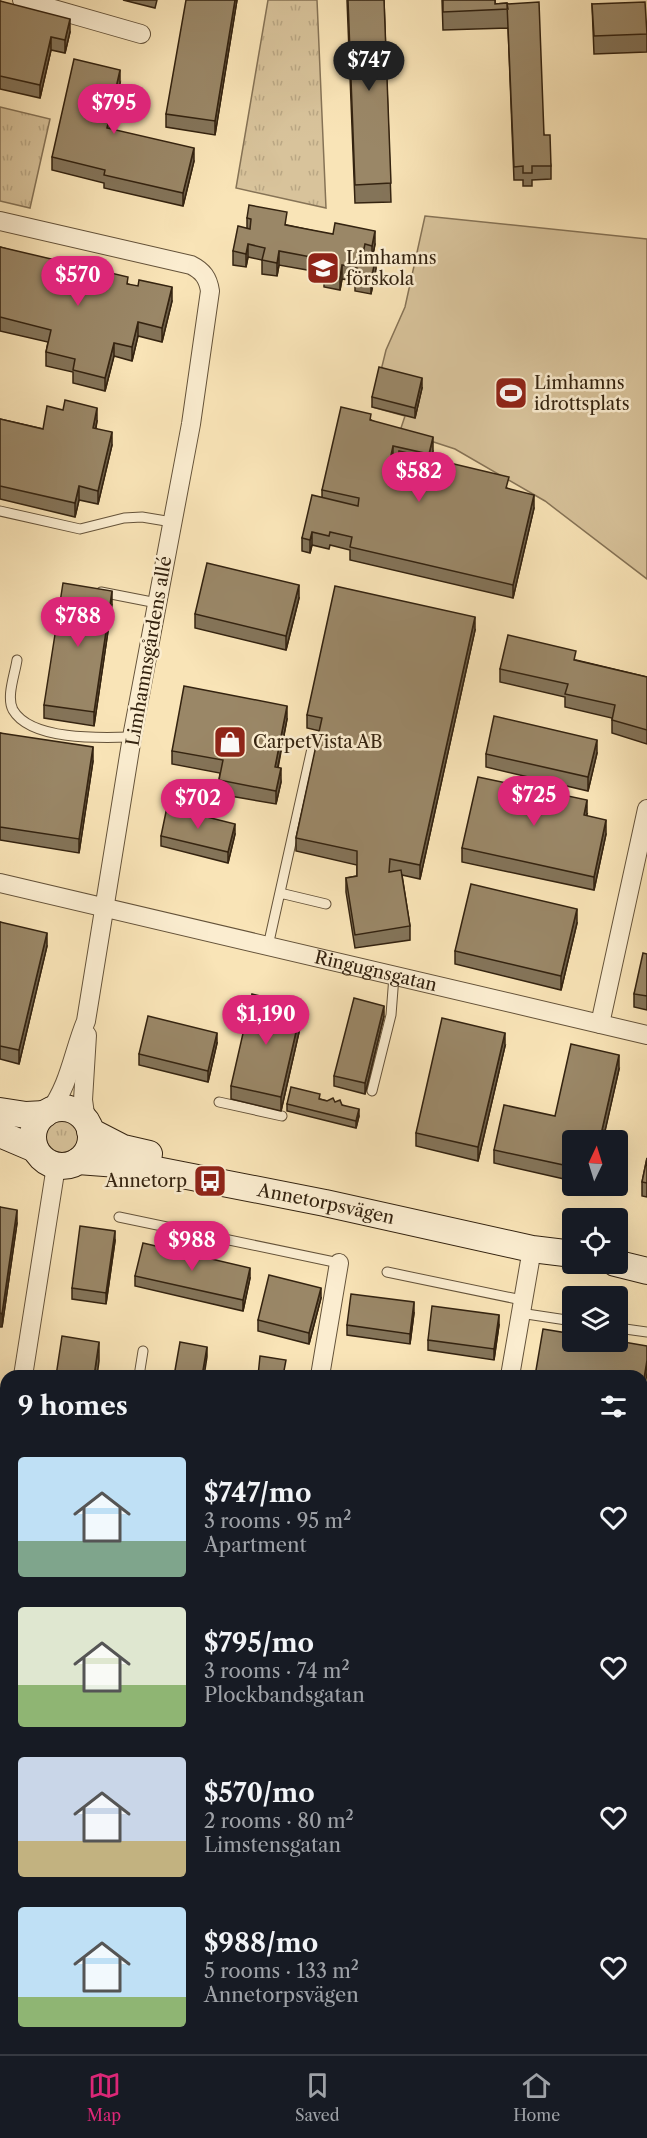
<!DOCTYPE html>
<meta charset="utf-8">
<style>
:root{--surface:#171b24;--page:#20242c;--text:#f1f3f6;--muted:#9ea1a6;--line:#363941;--accent:#db2777}
body{margin:0;font-family:"Libre Caslon Text",serif;background:var(--page);color:var(--text);height:100vh;display:flex;flex-direction:column;font-size:22px;white-space:nowrap}
*{box-sizing:border-box;margin:0}
p{font-size:20px;color:var(--muted)}
.icon{flex:none;width:33px;height:33px;fill:none;stroke:currentColor;stroke-width:2;stroke-linecap:round;stroke-linejoin:round}
.map{position:relative;flex:1;overflow:hidden}
.sheet{position:absolute;left:0px;top:1370px;width:648px;height:686px;display:flex;flex-direction:column;background:var(--surface);border-radius:18px 18px 0 0;box-shadow:0 6px 24px #0002}
.sheet>*{flex:none}
.needle{width:39px;rotate:4deg}
.buttons{position:absolute;left:562px;top:1130px;display:grid;gap:12px}
.buttons a{display:grid;place-items:center;width:66px;height:66px;border-radius:6px;background:var(--surface);box-shadow:0 6px 24px #0002;font-size:30px}
.price{position:absolute;translate:-50% -51px;padding:0 14px;border-radius:21px;background:var(--accent);color:#fff;font-size:20px;line-height:39px;filter:drop-shadow(0 2px 3px #0008)}
.price::after{content:'';position:absolute;left:50%;top:36px;width:18px;height:14px;margin-left:-9px;background:inherit;clip-path:polygon(0 0,100% 0,50% 100%)}
.price.on{background:#222;color:#fff}
ul{padding:0;list-style:none}
li{display:flex;align-items:center;gap:18px;height:150px;padding:0 18px}
li span{display:grid;place-items:center;flex:none;width:168px;height:120px;border-radius:6px;color:#555}
li>.icon{margin-inline-start:auto}
span .icon{width:72px;height:72px;fill:#fffc;stroke-width:1}
li b{font-size:26px}
h2{display:flex;justify-content:space-between;align-items:center;height:72px;padding:0 18px;font-size:26px}
.tabs{display:flex;justify-content:space-around;align-items:center;height:84px;border-top:2px solid var(--line);background:var(--surface);font-size:16px;color:var(--muted)}
.tabs a{display:grid;justify-items:center;gap:3px}
.tabs .on{color:var(--accent)}
.map>svg:first-child{display:block}
</style>
<div class="map">
<svg width="647" height="2054" viewBox="0 0 647 2054">
<defs>
<pattern id="grass-tufts" width="24" height="20" patternUnits="userSpaceOnUse" patternTransform="scale(1.5)"><rect width="24" height="20" fill="#d8c39b"/><path d="M3 7l-1-3M5 7V3M7 7l1-3M15 17l-1-3M17 17v-4M19 17l1-3" fill="none" stroke="#baa784"/></pattern>
<pattern id="forest-crowns" width="20" height="18" patternUnits="userSpaceOnUse" patternTransform="scale(1.5)"><rect width="20" height="18" fill="#d8c39b"/><path d="M2 6a3 3 0 1 1 6 0M12 15a3 3 0 1 1 6 0" fill="none" stroke="#baa784"/></pattern>
</defs>
<rect width="100%" height="100%" fill="#f9e4b7"/>
<filter id="stains"><feTurbulence type="fractalNoise" baseFrequency=".00333" numOctaves="4"/><feColorMatrix values="0 0 0 0 .2 0 0 0 0 .09 0 0 0 0 .02 0 0 0 .5 -.17"/></filter>
<radialGradient id="worn" r=".72"><stop offset=".6" stop-color="#630" stop-opacity="0"/><stop offset="1" stop-color="#630" stop-opacity=".3"/></radialGradient>
<path fill="url(#grass-tufts)" stroke="#867356" stroke-width="1.5" d="M268 0H317L326 208 236 188Z
M0 107 50 119 30 208 0 201Z
M46 1136a17 17 0 1 1 34 0a17 17 0 1 1-34 0Z"/>
<path fill="url(#forest-crowns)" stroke="#867356" stroke-width="1.5" d="M642 1542 647 1543V1623L642 1622Z"/>
<path fill="#d8c39b" stroke="#867356" stroke-width="1.5" d="M425 216 647 239V579L545 501 455 449 400 431 405 416 372 407 386 350 405 307Z"/>
<g fill="none" stroke-linecap="round" stroke-linejoin="round">
<g stroke="#65533a" stroke-width="11">
<path id="service" d="M0 511 80 529 124 518 142 517 172 522
M101 592 157 603
M17 660C15 674 6 697 13 710 31 741 102 738 132 737
M280 893 326 904
M268 946 313 744
M372 1091 391 1015 394 976
M219 1102 282 1116
M119 1217 339 1263
M387 1272 522 1300
M520 1313 573 1321
M618 1328 647 1332
M139 1376 143 1351"/>
</g>
<g stroke="#65533a" stroke-width="20">
<g id="minor">
<path d="M22 0 141 34"/>
<path d="M0 221 191 265C203 271 208 278 210 291L191 424 132 737 86 1021C73 1052 70 1084 49 1112"/>
<path id="s1" d="M0 883 647 1035"/>
<path d="M600 1024 647 809"/>
<path d="M86 1121 83 1100 87 1035"/>
<path d="M23 1376 56 1166"/>
<path d="M320 1376 339 1263"/>
<path d="M510 1376 532 1249"/>
<path d="M0 1428 6 1429"/>
<path d="M0 1516 6 1480"/>
<path d="M642 1629 647 1630"/>
</g>
</g>
<g stroke="#342310" stroke-width="28">
<g id="secondary">
<circle cx="62" cy="1137" r="29"/>
<path d="M0 1111 26 1115 45 1114"/>
<path d="M90 1131 123 1148 149 1154"/>
<path d="M0 1134 35 1149"/>
<path id="s2" d="M78 1161 131 1165 325 1203 532 1249 573 1254"/>
<path d="M615 1263 647 1271"/>
</g>
</g>
<use href="#service" stroke="#fbedd0" stroke-width="9"/>
<use href="#minor" stroke="#fbedd0" stroke-width="18"/>
<use href="#secondary" stroke="#fbedd0" stroke-width="26"/>
</g>
<path fill="#847459" stroke="#342310" stroke-width="1.5" d="M123 0H157L155 8Z
M237 0 215 135 166 127V114Z
M347 0H384L391 202 355 203Z
M442 0H495V4L507 3 544 135 551 166V179L532 180V186H523V180H514L508 27V28L443 30Z
M0 1 70 32 65 53 51 50 40 98 0 89Z
M592 4 647 28V52L594 54Z
M120 83 110 129 194 161 183 206 104 188V183L52 170V157Z
M247 218 287 225 375 244 373 255 376 269 371 294 355 291V281L342 279 340 290 324 287V273L279 265 277 276 262 274V260L248 257 246 267 233 265V251L247 228Z
M0 247 128 284 172 301 162 342 138 336 132 361 114 356 105 391 73 383V372L46 366V352L48 342 0 331Z
M422 388 415 418 372 407V397Z
M0 419 43 429 97 421 96 428 112 445 98 504 79 500 75 517 0 499Z
M371 420 433 451 431 459 509 489 534 508 513 598 350 560V550L330 545 329 549 312 545 310 553 302 551V538L322 497V490Z
M299 598 286 650 195 628V614Z
M112 604 94 726 44 718V705Z
M475 630 420 879 402 875 410 926V940L355 948 346 892V878L357 876V865L296 851V838L320 731 307 728V715Z
M576 660 647 677V744L612 733V718L565 707V697L500 682V669Z
M287 719 278 768 281 782 276 804 219 794V780L220 773 172 764V751Z
M0 733 93 761 79 853 0 840Z
M597 753 588 791 486 767V754Z
M587 814 586 816 606 834 594 890 462 862V848Z
M235 834 228 863 161 846V836Z
M0 922 47 946 19 1064 0 1059Z
M577 923 561 990 455 964V951Z
M647 954V1010L634 1007V994Z
M384 1016 365 1094 334 1086V1076Z
M302 1019 281 1111 231 1099V1086Z
M217 1043 208 1082 139 1065V1054Z
M505 1046 478 1161 416 1146V1133Z
M619 1069 605 1130 618 1140H573V1181L494 1163V1150L555 1116Z
M320 1099 342 1105 359 1116 356 1128 287 1111V1104Z
M647 1158V1197L642 1196V1182Z
M592 1185H609L608 1189Z
M0 1207 17 1223 2 1327H0Z
M115 1241 106 1304 72 1299V1288Z
M135 1276 250 1278 243 1311 135 1286Z
M321 1298 309 1344 258 1331V1320Z
M414 1313 410 1344 347 1335V1325Z
M499 1325 494 1360 428 1350V1340Z
M642 1735H647L646 1825 642 1824Z"/>
<path fill="#6c5e48" stroke="#342310" stroke-width="1.5" d="M235 0H237L215 135V121Z
M70 19V32L65 53V40Z
M51 37V50L40 98V85Z
M120 70V83L107 142V128Z
M194 148V161L183 206V193Z
M375 231V244L372 259V246Z
M248 244V257L246 267V254Z
M279 251V265L277 276V263Z
M376 256V269L371 294V280Z
M342 265V279L340 290V277Z
M172 287V301L162 342V328Z
M138 322V336L132 361V347Z
M114 343V356L105 391V378Z
M422 378V388L415 418V408Z
M97 408V421L93 441V428Z
M112 432V445L98 504V491Z
M433 437V451L429 468V454Z
M393 446V459L390 473V460Z
M79 486V500L75 517V503Z
M534 495V508L513 598V585Z
M312 532V545L310 553V540Z
M299 585V598L286 650V636Z
M112 591V604L94 726V712Z
M475 617V630L420 879V865Z
M287 706V719L275 781V767Z
M597 740V753L588 791V777Z
M93 747V761L79 853V839Z
M281 768V782L276 804V791Z
M587 800V814L584 829V815Z
M606 820V834L594 890V877Z
M235 824V834L228 863V852Z
M577 909V923L561 990V976Z
M47 933V946L19 1064V1050Z
M302 1006V1019L281 1111V1097Z
M384 1006V1016L365 1094V1083Z
M217 1033V1043L208 1082V1071Z
M505 1033V1046L478 1161V1147Z
M619 1055V1069L603 1140 602 1130Z
M359 1109V1116L356 1128V1121Z
M17 1210V1223L2 1327V1314Z
M115 1231V1241L106 1304V1293Z
M250 1268V1278L243 1311V1300Z
M321 1288V1298L309 1344V1333Z
M414 1302V1313L410 1344V1334Z
M499 1315V1325L494 1360V1349Z
M99 1342V1361L97 1376H94Z
M207 1347V1357L204 1376H202Z
M647 1360V1373L642 1404V1391Z
M647 1800V1813L646 1825V1811Z"/>
<path fill="#9a8767" stroke="#342310" stroke-width="1.5" d="M186 0H235L215 121 166 114Z
M348 0H384L391 183 355 185Z
M443 0H495V4L507 3 508 9 443 12Z
M0 1 70 19 65 40 51 37 40 85 0 76Z
M539 2 544 135H550L551 166H532V173H523V166L514 167 507 4Z
M645 2 647 34 594 36 592 4Z
M74 59 120 70 107 128 194 148 183 193 104 175 105 170 52 157Z
M249 205 287 212 285 225 333 234 335 223 375 231 372 246 365 244 363 253 376 256 371 280 355 277 357 268 342 265 340 277 324 274 327 260 279 251 277 263 262 260 265 248 248 244 246 254 233 251 238 226 250 229 251 219 247 218Z
M0 247 128 277 127 284 138 286 139 280 172 287 162 328 138 322 132 347 114 343 105 378 73 370 75 359 46 352 51 330 0 317Z
M379 367 422 378 415 408 372 397Z
M65 400 97 408 93 428 112 432 98 491 79 486 75 503 0 486V419L43 429 47 406 63 410Z
M341 407 371 414 370 420 433 437 429 454 393 446 390 460 397 462 399 451 509 477 506 488 534 495 513 585 350 547 352 537 330 532 329 536 312 532 310 540 302 538 312 495 358 506 359 498 322 490Z
M207 563 299 585 286 636 195 614Z
M63 583 112 591 94 712 44 705Z
M335 586 475 617 420 865 390 859 389 872 401 870 410 926 355 935 346 878 357 876V851L296 838 322 718 307 715Z
M508 635 576 651 574 660 647 677V730L612 720 615 705 565 694 568 684 500 669Z
M184 686 287 706 275 767 281 768 276 791 219 780 223 760 172 751Z
M494 716 597 740 588 777 486 754Z
M0 733 93 747 79 839 0 827Z
M478 777 587 800 584 815 606 820 594 877 462 848Z
M167 807 235 824 228 852 161 836Z
M471 884 577 909 561 976 455 951Z
M0 922 47 933 19 1050 0 1046Z
M643 953 647 954V996L634 994Z
M252 994 302 1006 281 1097 231 1086Z
M354 998 384 1006 365 1083 334 1076Z
M148 1016 217 1033 208 1071 139 1054Z
M442 1018 505 1033 478 1147 416 1133Z
M571 1044 619 1055 602 1130 618 1133 616 1140H573V1167L494 1150 504 1105 555 1116Z
M291 1087 320 1094 319 1099 327 1101 333 1098 335 1102 340 1100 342 1105 359 1109 356 1121 287 1104Z
M647 1158V1183L642 1182Z
M0 1207 17 1210 2 1314 0 1313Z
M80 1226 115 1231 106 1293 72 1288Z
M143 1243 250 1268 243 1300 135 1276Z
M269 1275 321 1288 309 1333 258 1320Z
M351 1294 414 1302 410 1334 347 1325Z
M432 1306 499 1315 494 1349 428 1340Z
M543 1329 573 1334V1341H618L647 1346V1360L642 1391V1376H535Z
M62 1336 99 1342 94 1376H56Z
M180 1342 207 1347 202 1376H174Z
M260 1356 286 1360 283 1376H258Z
M362 1373 378 1376H361Z
M642 1735H647V1800L646 1811H642Z"/>
<defs>
<g id="school-square" transform="scale(1.725)"><rect x="-9" y="-9" width="18" height="18" rx="4" fill="#8f2418" stroke="#fbedd0"/><path d="M0-5L7-2L0 1L-7-2ZM-4 1L0 2.5L4 1V4Q0 6-4 4Z" fill="#fff"/></g>
<g id="stadium-square" transform="scale(1.725)"><rect x="-9" y="-9" width="18" height="18" rx="4" fill="#8f2418" stroke="#fbedd0"/><path d="M0-5a6.5 5 0 1 0 0 10a6.5 5 0 1 0 0-10ZM-3.5-1.8h7v3.6h-7Z" fill="#fff"/></g>
<g id="shop-square" transform="scale(1.725)"><rect x="-9" y="-9" width="18" height="18" rx="4" fill="#8f2418" stroke="#fbedd0"/><path d="M-5-2.5h2.3a2.7 3.5 0 0 1 5.4 0H5L5.5 6h-11ZM-1.5-2.5h3a1.5 2.3 0 0 0-3 0Z" fill="#fff"/></g>
<g id="bus-square" transform="scale(1.725)"><rect x="-9" y="-9" width="18" height="18" rx="4" fill="#8f2418" stroke="#fbedd0"/><path d="M-5-6H5V4H4V6H2V4H-2V6H-4V4H-5ZM-3.5-4V0h7V-4ZM-3.5 1.2v1.5H-2V1.2ZM2 1.2v1.5H3.5V1.2Z" fill="#fff"/></g>
</defs>
<g fill-rule="evenodd">
<use href="#school-square" x="323" y="268"/>
<use href="#stadium-square" x="511" y="393"/>
<use href="#shop-square" x="230" y="742"/>
<use href="#bus-square" x="210" y="1181"/>
</g>
<g text-anchor="middle" stroke-width="5" stroke-linejoin="round" paint-order="stroke">
<g font-size="18" fill="#342310" stroke="#fbedd0" text-anchor="start">
<text x="346" y="264">Limhamns<tspan x="346" dy="21">förskola</tspan></text>
<text x="534" y="389">Limhamns<tspan x="534" dy="21">idrottsplats</tspan></text>
<text x="253" y="748">CarpetVista AB</text>
<text x="187" y="1187" text-anchor="end">Annetorp</text>
</g>
<g font-size="18" fill="#342310" stroke="#fbedd0">
<text transform="translate(149 651) rotate(-80)" y="6">Limhamnsgårdens allé</text>
<text dy="6" stroke="none"><textPath href="#s1" startOffset="386">Ringugnsgatan</textPath></text>
<text dy="6" stroke="none"><textPath href="#s2" startOffset="252">Annetorpsvägen</textPath></text>
</g>
</g>
<rect width="100%" height="100%" filter="url(#stains)"/>
<rect width="100%" height="100%" fill="url(#worn)"/>
</svg>
<div class="buttons">
<a><svg class="needle" viewBox="-14 -14 28 28"><path d="M0-13l5 13h-10z" fill="#e53935"/><path d="M0 13l5-13h-10z" fill="#9ea1a6"/></svg></a>
<a><svg class="icon" aria-label="locate" viewBox="0 0 24 24"><circle cx="12" cy="12" r="6"/><path d="M12 2v4M12 18v4M2 12h4M18 12h4"/></svg></a>
<a><svg class="icon" aria-label="layers" viewBox="0 0 24 24"><path d="M12 4l9 5-9 5-9-5zM3 14l9 5 9-5"/></svg></a>
</div>
<b class="price on" style="left:369px;top:92px">$747</b>
<b class="price" style="left:114px;top:135px">$795</b>
<b class="price" style="left:78px;top:307px">$570</b>
<b class="price" style="left:419px;top:503px">$582</b>
<b class="price" style="left:78px;top:648px">$788</b>
<b class="price" style="left:534px;top:827px">$725</b>
<b class="price" style="left:198px;top:830px">$702</b>
<b class="price" style="left:266px;top:1046px">$1,190</b>
<b class="price" style="left:192px;top:1272px">$988</b>
<section class="sheet">
<h2>9 homes<svg class="icon" aria-label="filters" viewBox="0 0 24 24"><path d="M4 7h16M4 17h16"/><circle cx="9" cy="7" r="2"/><circle cx="15" cy="17" r="2"/></svg></h2>
<ul>
<li><span style="background:linear-gradient(#bfe0f5 70%,#7fa58c 0)"><svg class="icon" aria-label="home" viewBox="0 0 24 24"><path d="M3 11l9-7 9 7M6 9v11h12V9"/></svg></span><div><b>$747/mo</b><p>3 rooms · 95 m²</p><p>Apartment</p></div><svg class="icon" aria-label="heart" viewBox="0 0 24 24"><path d="M12 20l-8-8c-3-5 5-10 8-4 3-6 11-1 8 4z"/></svg></li>
<li><span style="background:linear-gradient(#dfe7d0 65%,#8fb573 0)"><svg class="icon" aria-label="home" viewBox="0 0 24 24"><path d="M3 11l9-7 9 7M6 9v11h12V9"/></svg></span><div><b>$795/mo</b><p>3 rooms · 74 m²</p><p>Plockbandsgatan</p></div><svg class="icon" aria-label="heart" viewBox="0 0 24 24"><path d="M12 20l-8-8c-3-5 5-10 8-4 3-6 11-1 8 4z"/></svg></li>
<li><span style="background:linear-gradient(#c9d6e8 70%,#c2b280 0)"><svg class="icon" aria-label="home" viewBox="0 0 24 24"><path d="M3 11l9-7 9 7M6 9v11h12V9"/></svg></span><div><b>$570/mo</b><p>2 rooms · 80 m²</p><p>Limstensgatan</p></div><svg class="icon" aria-label="heart" viewBox="0 0 24 24"><path d="M12 20l-8-8c-3-5 5-10 8-4 3-6 11-1 8 4z"/></svg></li>
<li><span style="background:linear-gradient(#bfe0f5 75%,#8fb573 0)"><svg class="icon" aria-label="home" viewBox="0 0 24 24"><path d="M3 11l9-7 9 7M6 9v11h12V9"/></svg></span><div><b>$988/mo</b><p>5 rooms · 133 m²</p><p>Annetorpsvägen</p></div><svg class="icon" aria-label="heart" viewBox="0 0 24 24"><path d="M12 20l-8-8c-3-5 5-10 8-4 3-6 11-1 8 4z"/></svg></li>
</ul>
</section>
</div>
<nav class="tabs">
<a class="on"><svg class="icon" aria-label="map" viewBox="0 0 24 24"><path d="M3 6l6-2 6 2 6-2v14l-6 2-6-2-6 2zM9 4v14M15 6v14"/></svg>Map</a>
<a><svg class="icon" aria-label="saved" viewBox="0 0 24 24"><path d="M7 4h10v16l-5-4-5 4z"/></svg>Saved</a>
<a><svg class="icon" aria-label="home" viewBox="0 0 24 24"><path d="M3 11l9-7 9 7M6 9v11h12V9"/></svg>Home</a>
</nav>
